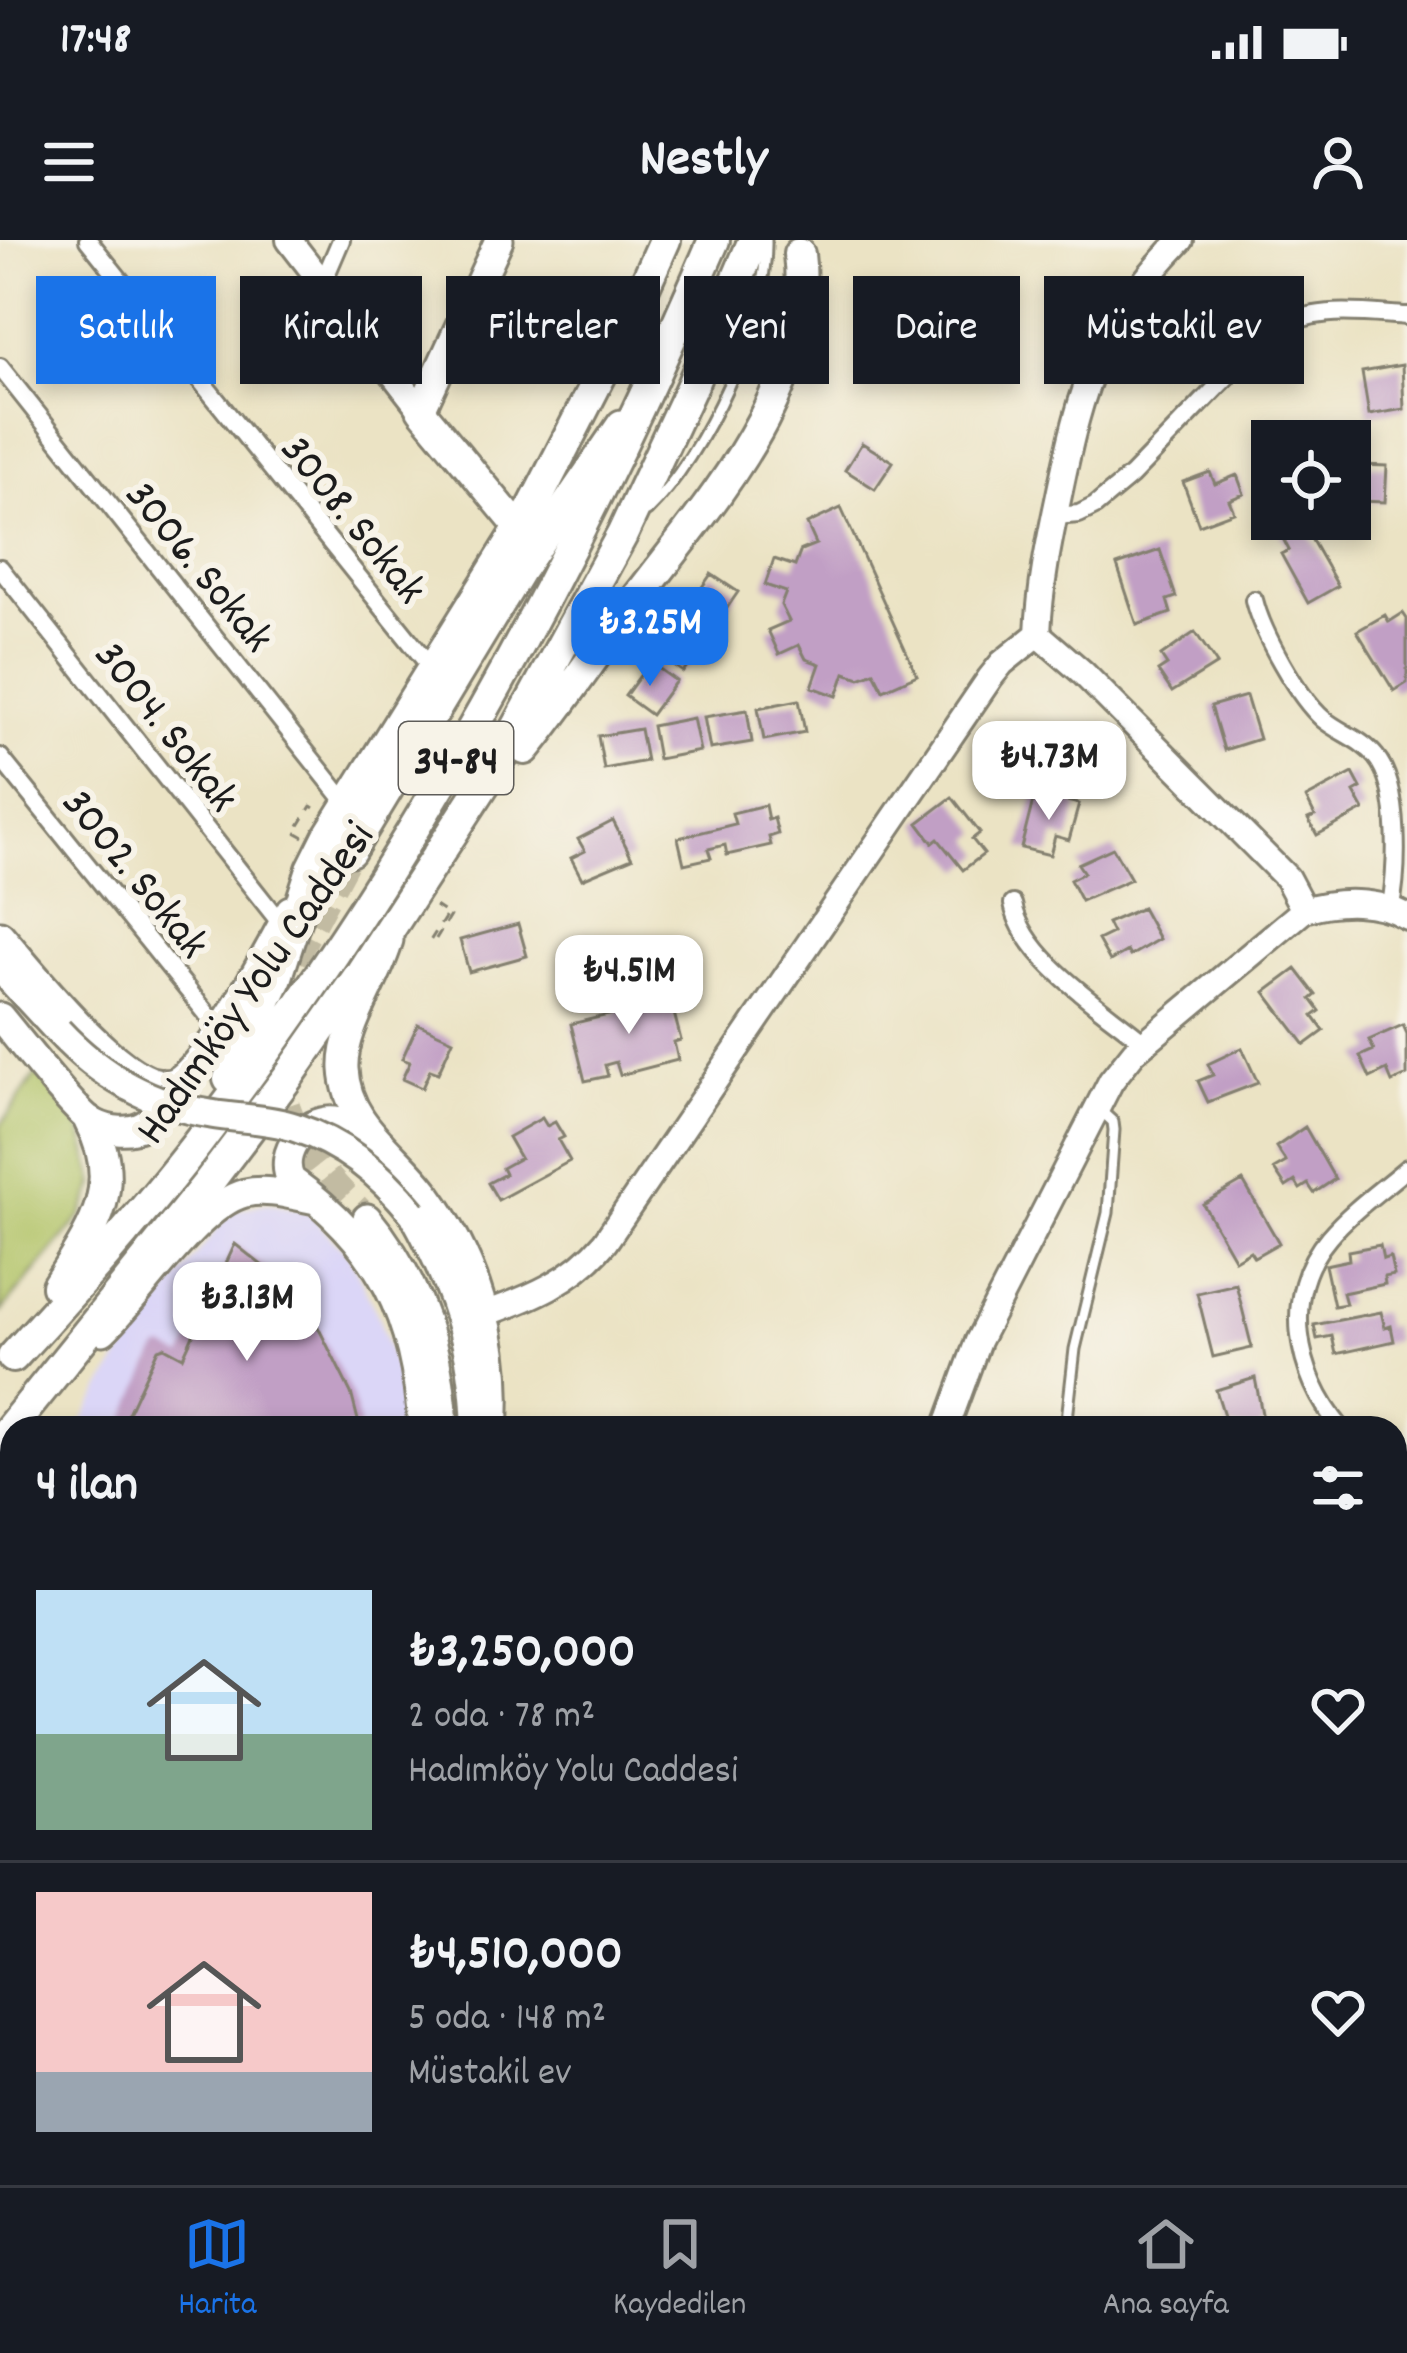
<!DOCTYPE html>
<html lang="tr">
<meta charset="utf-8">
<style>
:root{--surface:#171b24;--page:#242831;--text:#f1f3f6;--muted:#9ea1a6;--line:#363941;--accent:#1a73e8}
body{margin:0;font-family:Dekko,sans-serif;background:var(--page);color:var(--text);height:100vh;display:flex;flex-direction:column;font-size:45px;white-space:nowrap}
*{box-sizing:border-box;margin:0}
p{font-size:39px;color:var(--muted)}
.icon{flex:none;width:66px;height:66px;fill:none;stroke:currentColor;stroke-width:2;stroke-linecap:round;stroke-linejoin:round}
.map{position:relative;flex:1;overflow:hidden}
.panel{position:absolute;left:0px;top:1176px;width:1407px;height:771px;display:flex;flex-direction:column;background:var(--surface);border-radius:36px 36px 0 0;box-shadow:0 6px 18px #0003}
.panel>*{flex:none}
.top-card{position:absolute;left:36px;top:36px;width:1335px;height:108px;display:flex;gap:24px}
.controls{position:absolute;left:1251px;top:180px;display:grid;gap:24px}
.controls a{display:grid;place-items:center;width:120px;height:120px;border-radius:0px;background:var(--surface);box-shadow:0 6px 18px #0003;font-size:60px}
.price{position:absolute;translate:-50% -102px;padding:0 27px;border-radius:24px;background:#fff;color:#222;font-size:39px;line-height:78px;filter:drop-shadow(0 3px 6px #0008)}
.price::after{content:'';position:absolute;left:50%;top:72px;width:36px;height:27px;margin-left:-18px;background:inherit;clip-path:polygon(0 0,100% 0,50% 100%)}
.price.selected{background:var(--accent);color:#fff}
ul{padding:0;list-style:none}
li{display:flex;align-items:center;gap:36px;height:300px;padding:0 36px}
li+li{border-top:3px solid var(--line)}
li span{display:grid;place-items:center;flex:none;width:336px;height:240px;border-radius:0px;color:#555}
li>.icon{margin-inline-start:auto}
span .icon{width:144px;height:144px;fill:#fffc;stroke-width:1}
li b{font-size:51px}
h2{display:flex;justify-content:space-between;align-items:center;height:144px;padding:0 36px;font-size:51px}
.tag{padding:0 42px;border-radius:0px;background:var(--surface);box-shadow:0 6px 18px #0003;font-size:42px;line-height:108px}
.tag.selected{background:var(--accent);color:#fff}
.status{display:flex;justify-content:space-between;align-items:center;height:84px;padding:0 60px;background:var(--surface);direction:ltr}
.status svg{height:33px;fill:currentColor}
header{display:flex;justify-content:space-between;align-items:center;height:156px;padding:0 36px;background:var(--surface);font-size:54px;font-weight:700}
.tab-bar{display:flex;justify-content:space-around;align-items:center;height:168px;border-top:3px solid var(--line);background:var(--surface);font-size:33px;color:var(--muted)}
.tab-bar a{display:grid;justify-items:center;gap:6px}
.tab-bar .selected{color:var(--accent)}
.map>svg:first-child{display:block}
</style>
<div class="status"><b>17:48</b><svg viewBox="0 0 49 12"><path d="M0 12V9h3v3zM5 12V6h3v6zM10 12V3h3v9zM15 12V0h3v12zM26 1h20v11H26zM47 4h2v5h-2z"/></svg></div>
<header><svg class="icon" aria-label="menu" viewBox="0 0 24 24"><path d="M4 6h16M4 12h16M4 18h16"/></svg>Nestly<svg class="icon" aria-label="person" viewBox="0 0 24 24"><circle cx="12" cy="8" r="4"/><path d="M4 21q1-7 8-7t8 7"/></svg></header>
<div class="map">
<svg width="1407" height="1945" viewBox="0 0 1407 1945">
<rect width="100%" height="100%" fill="#f7f3e8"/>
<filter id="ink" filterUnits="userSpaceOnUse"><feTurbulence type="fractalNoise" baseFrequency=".00833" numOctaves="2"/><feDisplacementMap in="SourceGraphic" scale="24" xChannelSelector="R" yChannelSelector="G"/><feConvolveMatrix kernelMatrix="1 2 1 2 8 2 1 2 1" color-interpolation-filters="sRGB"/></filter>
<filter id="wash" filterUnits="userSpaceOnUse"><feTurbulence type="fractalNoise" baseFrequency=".004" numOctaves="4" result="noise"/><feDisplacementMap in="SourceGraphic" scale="48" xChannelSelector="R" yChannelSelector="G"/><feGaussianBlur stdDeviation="2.7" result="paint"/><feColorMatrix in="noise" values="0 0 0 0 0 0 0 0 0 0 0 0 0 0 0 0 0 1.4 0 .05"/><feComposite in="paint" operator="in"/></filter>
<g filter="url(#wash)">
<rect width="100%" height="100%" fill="#ebe3c4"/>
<path fill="#dbd6f7" d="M267 963 307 971 350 1017 379 1078 397 1135 402 1188H78L133 1097 231 971Z
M12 1295V1459L0 1453V1315Z"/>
<path fill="#c1c2dd" d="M0 1484 12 1490V1935H744L760 1945H0Z"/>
<path fill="#b1c366" stroke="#667041" stroke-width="3" d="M37 833 80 883 95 944 81 977 0 1073V886Z"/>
<g id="blocks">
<path fill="#c19fc5" d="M1402 125 1404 169 1369 175 1362 132Z
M862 203 893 222 875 249 845 230Z
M1361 225 1387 226 1385 262 1358 261Z
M1210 232 1215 244 1237 235 1244 254 1229 260 1234 272 1199 285 1183 242Z
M841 268 917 435 883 450 874 432 860 438 845 433 837 456 812 447 820 424 806 419 799 405 779 414 768 390 789 381 781 365 786 352 765 345 774 319 795 326 801 310 816 304 807 284Z
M1301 281 1338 346 1308 363 1281 314 1289 310 1280 293Z
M1160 310 1176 357 1167 360 1171 373 1137 385 1117 325Z
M711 334 738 352 714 387 687 369Z
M1403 373 1407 379V443L1394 451 1357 391 1385 375 1389 382Z
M680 379 707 397 683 432 656 413Z
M1195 392 1217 424 1172 452 1158 431 1167 425 1161 416Z
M650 422 676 441 651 475 625 456Z
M1246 456 1259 499 1224 510 1211 466Z
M799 460 805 492 764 500 758 468Z
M747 470 752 502 710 509 704 477Z
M693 478 700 511 658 519 652 486Z
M640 489 646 521 604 529 598 496Z
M1353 533 1361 548 1354 552 1364 570 1317 595 1308 579 1315 576 1306 558Z
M1035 553 1079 564 1069 600 1055 596 1050 615 1021 608Z
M952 557 980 593 972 599 984 614 963 630 938 599 933 603 918 583Z
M765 565 768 580 774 578 778 594 769 597 771 605 727 615 725 605 708 609 711 618 684 624 678 598 735 584 732 573Z
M613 581 632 618 582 639 571 618 585 611 578 599Z
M1113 608 1131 639 1081 661 1070 640 1084 633 1078 624Z
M1142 668 1159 699 1130 716 1127 711 1110 721 1098 700 1112 693 1107 683Z
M518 684 527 716 469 732 460 700Z
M1296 729 1316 755 1311 759 1320 771 1313 776 1324 791 1305 805 1265 752Z
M668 750 681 800 674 802 678 820 620 835 616 822 605 825 608 836 585 841 571 784 617 773 615 764Z
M418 784 453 800 438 833 430 830 422 848 402 839 410 822 402 819Z
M1403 785 1407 794V835L1392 842 1387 830 1370 838 1360 816 1374 810 1369 800Z
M1242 808 1258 843 1208 862 1198 841 1213 835 1208 824Z
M542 878 547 886 555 882 564 897 558 900 570 921 498 960 488 943 505 934 502 928 520 918 508 897Z
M1305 887 1335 939 1314 953 1308 944 1300 949 1295 941 1286 947 1274 929 1286 922 1276 907Z
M1243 941 1279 1003 1254 1017 1250 1011 1235 1020 1203 964Z
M235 1004 283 1042 311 1073 351 1153 360 1188H121L158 1109 164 1107 183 1117Z
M1380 1005 1383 1019 1390 1017 1394 1035 1384 1037 1385 1044 1343 1053 1346 1064 1334 1066 1325 1025 1349 1020 1348 1011Z
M1236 1044 1252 1108 1213 1117 1197 1053Z
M1381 1072 1385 1088 1391 1086 1394 1101 1336 1114 1332 1096 1317 1099 1314 1085Z
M1255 1138 1264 1184 1257 1188H1228L1216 1150Z
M1407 1356V1399L1395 1390V1362L1400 1366Z"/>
</g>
</g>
<g filter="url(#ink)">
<use href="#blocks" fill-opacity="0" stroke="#848070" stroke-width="3"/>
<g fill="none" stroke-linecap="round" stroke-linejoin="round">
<path stroke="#c2bba2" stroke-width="27" stroke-dasharray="27 14" stroke-linecap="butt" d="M294 719 351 612
M277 785C271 871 308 921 367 978"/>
<g stroke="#848070" stroke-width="15">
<path id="lane" d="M647 271C704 216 768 80 766 0
M1066 1188 1075 1109 1108 973 1114 890 1113 882 1101 871
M1395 1491 1407 1488"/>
</g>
<g stroke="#848070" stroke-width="22">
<path id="street" d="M88 0 433 430
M323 42 341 0
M0 127 348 565
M1055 276 1079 274 1095 266 1131 236 1271 91C1314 65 1359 73 1407 76
M0 328 282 685
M1254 360C1262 393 1298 457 1323 479 1340 493 1362 499 1376 517 1401 547 1398 633 1390 670
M0 517 220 790
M1013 664C1024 720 1102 767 1145 803
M1341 1188C1296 1135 1280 1054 1329 997 1351 971 1381 950 1407 928
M1395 1226 1407 1231
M0 1469 12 1475
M471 1945 477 1935"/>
</g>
<g stroke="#848070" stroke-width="30">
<path id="secondary" d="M289 0 421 170
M1038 394C1040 346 1049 302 1059 255 1082 142 1099 86 1181 0
M1038 394 1082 432 1287 638 1304 670
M485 1074C530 1058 573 1041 605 1002L990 438 1002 423 1038 394
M946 1188 978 1101 1111 841 1134 812 1304 670C1336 660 1378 659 1407 677
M842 1935 861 1945
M884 1935 902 1945
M1191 1945 1195 1935
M1213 1945 1217 1935"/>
</g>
<g stroke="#848070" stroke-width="33">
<path id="primary" d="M499 0 421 170 520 289
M351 612 520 332 621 184
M0 695C29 728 125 853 171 843 203 836 273 702 290 670
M389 700C378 741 342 788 344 829 347 886 397 912 428 955 478 1024 501 1104 494 1188
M0 728 58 791
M0 777C17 797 76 874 94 883 128 901 171 885 156 842
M372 895C360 890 347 882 335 881 305 878 277 913 291 940 381 1005 416 1078 422 1188
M413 973C451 1041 476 1109 476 1188
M367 978C417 1038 441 1110 444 1188
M103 1091C141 1055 198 965 245 953 267 948 290 955 311 959
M54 1945 62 1935
M159 1945 162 1935"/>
</g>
<g stroke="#848070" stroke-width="36">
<path id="highway" d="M525 509C562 464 594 415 629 369 705 267 816 152 799 14
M229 839 277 737 312 629 328 597 532 269 632 74 665 0
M57 1046C92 991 125 947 90 882
M13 1117C76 1048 139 979 197 904 411 628 576 321 714 0
M0 1201 205 947 288 837 361 733 499 521 622 295 693 143 754 0"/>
</g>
<path stroke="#848070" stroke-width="3" stroke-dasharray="9 9" stroke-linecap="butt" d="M304 597 295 592 311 566 314 568
M435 666 450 676 434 702 430 701 446 676"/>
<use href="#lane" stroke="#fff" stroke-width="9"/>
<use href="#street" stroke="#fff" stroke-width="16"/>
<use href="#secondary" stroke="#fff" stroke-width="24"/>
<use href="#primary" stroke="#fff" stroke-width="27"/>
<use href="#highway" stroke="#fff" stroke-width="30"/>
<g stroke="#848070" stroke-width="33" stroke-linecap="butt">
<path id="primary-bridge" d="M58 791C99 835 151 865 211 874 238 879 267 878 294 887 343 903 380 933 413 973"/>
</g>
<use href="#primary-bridge" stroke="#fff" stroke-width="27"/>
</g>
</g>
<g text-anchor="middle" stroke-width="12" stroke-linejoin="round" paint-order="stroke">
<rect fill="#f7f3e8" stroke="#5e5c59" stroke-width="3" x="399" y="482" width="114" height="72" rx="9"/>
<g font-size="42" font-weight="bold" fill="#1c1c1c">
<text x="456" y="533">34-84</text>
</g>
<g font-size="45" fill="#1c1c1c" stroke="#f7f3e8">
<text transform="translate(356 277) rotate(51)" y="16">3008. Sokak</text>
<text transform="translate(202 324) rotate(51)" y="16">3006. Sokak</text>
<text transform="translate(169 484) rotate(52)" y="16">3004. Sokak</text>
<text transform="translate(138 631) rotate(51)" y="16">3002. Sokak</text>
<text transform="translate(252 741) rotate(-55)" y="16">Hadımköy Yolu Caddesi</text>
</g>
</g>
</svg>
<div class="controls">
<a><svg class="icon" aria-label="locate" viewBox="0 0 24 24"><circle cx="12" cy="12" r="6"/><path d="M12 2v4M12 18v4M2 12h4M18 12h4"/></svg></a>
</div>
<b class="price selected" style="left:650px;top:449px">₺3.25M</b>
<b class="price" style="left:1049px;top:583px">₺4.73M</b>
<b class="price" style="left:629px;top:797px">₺4.51M</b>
<b class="price" style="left:247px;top:1124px">₺3.13M</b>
<div class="top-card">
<a class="tag selected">Satılık</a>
<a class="tag">Kiralık</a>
<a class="tag">Filtreler</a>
<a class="tag">Yeni</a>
<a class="tag">Daire</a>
<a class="tag">Müstakil ev</a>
</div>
<section class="panel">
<h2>4 ilan<svg class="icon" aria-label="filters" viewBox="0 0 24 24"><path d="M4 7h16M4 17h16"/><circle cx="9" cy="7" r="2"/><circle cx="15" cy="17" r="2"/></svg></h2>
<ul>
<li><span style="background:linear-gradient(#bfe0f5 60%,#7fa58c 0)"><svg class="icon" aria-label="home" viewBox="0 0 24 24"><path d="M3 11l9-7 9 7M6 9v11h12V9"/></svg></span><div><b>₺3,250,000</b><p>2 oda · 78 m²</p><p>Hadımköy Yolu Caddesi</p></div><svg class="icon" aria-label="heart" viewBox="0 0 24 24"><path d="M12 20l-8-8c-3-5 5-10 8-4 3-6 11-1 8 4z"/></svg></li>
<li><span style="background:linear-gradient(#f6c9c9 75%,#9aa5b1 0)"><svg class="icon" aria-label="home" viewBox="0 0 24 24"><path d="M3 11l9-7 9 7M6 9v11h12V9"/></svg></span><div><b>₺4,510,000</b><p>5 oda · 148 m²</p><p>Müstakil ev</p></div><svg class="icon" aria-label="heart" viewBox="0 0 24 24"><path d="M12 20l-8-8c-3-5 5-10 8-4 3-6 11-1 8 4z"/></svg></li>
</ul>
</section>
</div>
<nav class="tab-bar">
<a class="selected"><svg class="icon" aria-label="map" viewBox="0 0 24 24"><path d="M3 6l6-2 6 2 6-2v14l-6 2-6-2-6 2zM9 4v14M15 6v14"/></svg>Harita</a>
<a><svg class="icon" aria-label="saved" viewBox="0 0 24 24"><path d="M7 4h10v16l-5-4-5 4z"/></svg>Kaydedilen</a>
<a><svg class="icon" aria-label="home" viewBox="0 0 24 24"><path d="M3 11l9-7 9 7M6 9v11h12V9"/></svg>Ana sayfa</a>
</nav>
